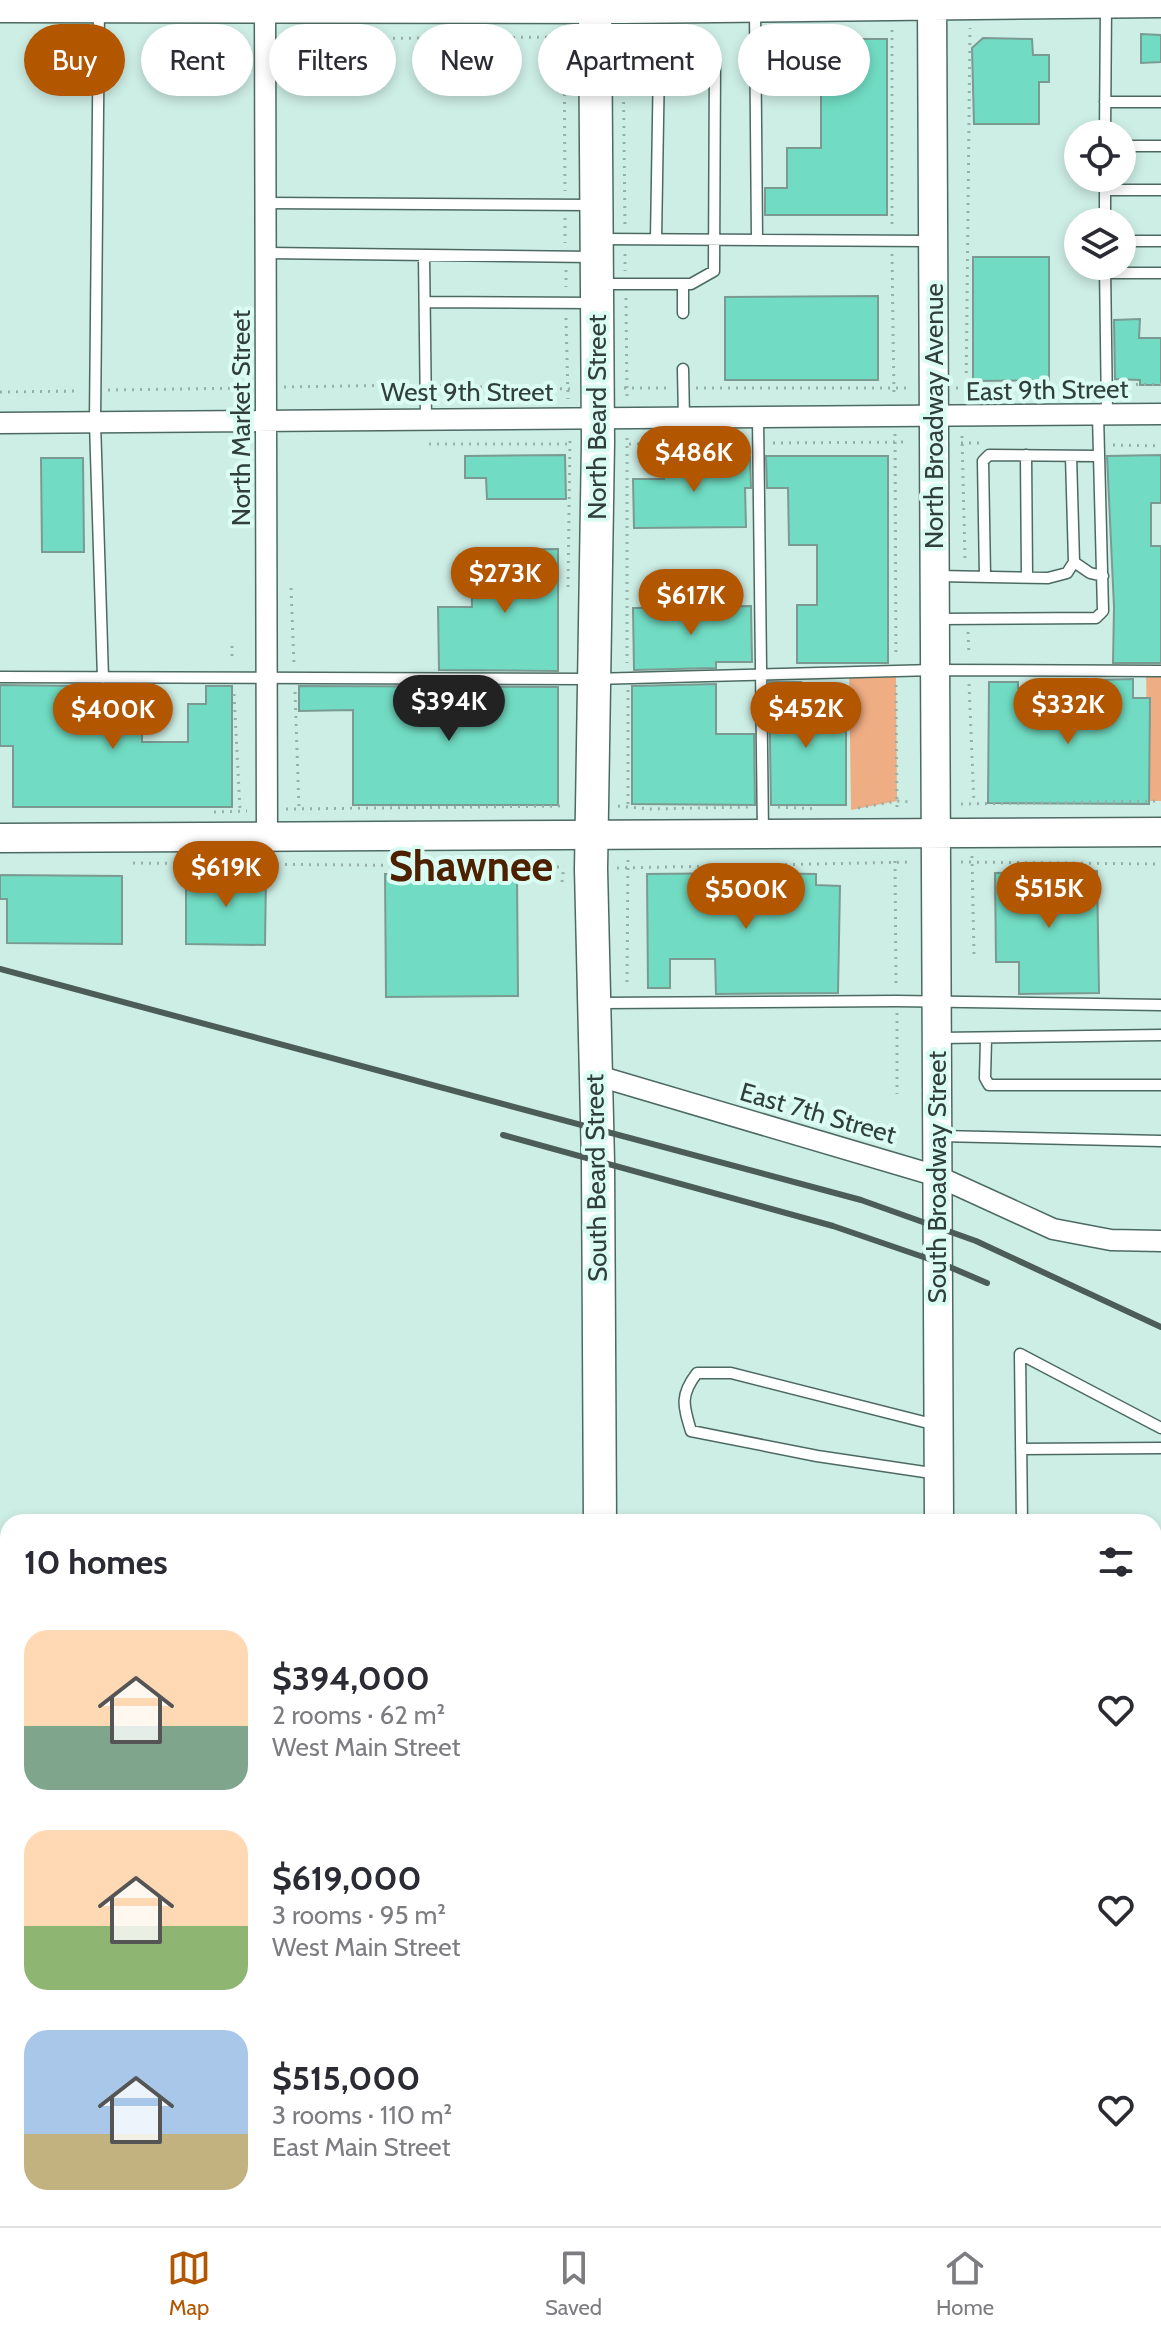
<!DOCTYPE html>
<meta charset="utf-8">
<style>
:root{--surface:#fff;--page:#f2f2f3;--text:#2b2b33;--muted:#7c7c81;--line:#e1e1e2;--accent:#b35600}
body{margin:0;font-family:Cabin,sans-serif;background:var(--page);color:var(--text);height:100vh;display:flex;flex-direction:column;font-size:30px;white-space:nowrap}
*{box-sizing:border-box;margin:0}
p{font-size:26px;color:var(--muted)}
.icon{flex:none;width:44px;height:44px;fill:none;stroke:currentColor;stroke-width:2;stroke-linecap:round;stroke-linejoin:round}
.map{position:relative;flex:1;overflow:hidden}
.sheet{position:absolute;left:0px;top:1514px;width:1162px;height:712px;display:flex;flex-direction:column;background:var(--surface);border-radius:24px 24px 0 0;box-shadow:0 4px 12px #0003}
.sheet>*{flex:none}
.banner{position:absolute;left:24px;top:24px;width:1114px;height:72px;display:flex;gap:16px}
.tools{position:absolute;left:1064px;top:120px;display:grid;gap:16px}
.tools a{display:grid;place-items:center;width:72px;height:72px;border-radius:50%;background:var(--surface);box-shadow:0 4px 12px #0003;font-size:40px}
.price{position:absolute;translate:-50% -68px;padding:0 18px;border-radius:28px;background:var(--accent);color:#fff;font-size:26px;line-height:52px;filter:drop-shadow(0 2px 4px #0008)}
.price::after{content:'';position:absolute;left:50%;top:48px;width:24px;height:18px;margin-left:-12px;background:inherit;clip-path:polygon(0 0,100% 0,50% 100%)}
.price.selected{background:#222;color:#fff}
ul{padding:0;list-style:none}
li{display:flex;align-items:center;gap:24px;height:200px;padding:0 24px}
li span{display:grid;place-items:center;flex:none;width:224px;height:160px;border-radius:24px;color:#555}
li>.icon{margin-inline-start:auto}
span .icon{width:96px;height:96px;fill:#fffc;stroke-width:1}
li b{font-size:34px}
h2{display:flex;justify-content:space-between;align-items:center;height:96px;padding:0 24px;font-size:34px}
.chip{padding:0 28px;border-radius:36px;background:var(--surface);box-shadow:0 4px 12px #0003;font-size:28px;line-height:72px}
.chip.selected{background:var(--accent);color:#fff}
.menu{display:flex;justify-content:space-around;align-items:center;height:112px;border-top:2px solid var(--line);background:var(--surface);font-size:22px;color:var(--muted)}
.menu a{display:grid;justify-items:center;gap:4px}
.menu .selected{color:var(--accent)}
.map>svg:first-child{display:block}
</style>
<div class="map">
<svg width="1161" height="2226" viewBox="0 0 1161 2226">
<rect width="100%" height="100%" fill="#cdeee5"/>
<path fill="#efad84" d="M849 668 896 671 897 801 851 810Z
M1146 670H1161V801H1148Z"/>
<path fill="#71dcc3" stroke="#7b9a92" stroke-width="2" d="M1141 34 1161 35V62L1141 63Z
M983 38 1032 39 1033 55H1049V82H1039V124H974L972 48Z
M821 39H887V215H765V188H787V148H821Z
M973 257H1049V380L973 381Z
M878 296V380H725V297Z
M1140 319 1139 338H1161V385H1140V380L1115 379 1114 320Z
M565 455 566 499H487L486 478H465V456Z
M1161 455V503H1151V546H1161V663H1113L1114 607 1107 456Z
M766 456H888V663H797V605H817V545H789L788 488H767Z
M750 457 751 488H745L746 527 634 528 633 479H664V458Z
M41 458H83L84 552H42Z
M558 549V671L439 670 438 607H472L471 550Z
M751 606 752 662H716V668L634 670 633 608Z
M1133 679V698H1150L1149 804 988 803 989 682H1018V688H1063V698H1096V680Z
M769 682H801V708H846V805H771Z
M716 684V734H754L755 805 632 804V686Z
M0 685 80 686V693H142V742H188V704H206V686H232V807H13V746H0Z
M299 686 558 687V805H353V710L299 711Z
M1097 871 1099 993 1019 994V962H996L995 873Z
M517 873 518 996 386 997 385 874Z
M752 873 816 874V885L840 886 838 993 716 994 715 959H670V988H648L647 874Z
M186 874 266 875 265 945 186 944Z
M0 875 122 876V944L7 943V899H0Z"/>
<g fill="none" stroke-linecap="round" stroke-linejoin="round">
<g stroke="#4c6a62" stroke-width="13">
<path id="lane" d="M99 8 95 422 103 678
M755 10 757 240
M1105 102H1161
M1105 134 1106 4
M1122 146H1161
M1105 178V222
M1105 190H1161
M266 203 592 205
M602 239 930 241
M1122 241H1161
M267 253 593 257
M424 255 426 419
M1105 266 1107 415
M1105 273H1161
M599 284H691L714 271 715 61 710 50 686 46 667 48 659 61 656 239
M683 284V313
M425 302 595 303
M683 369 684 419
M758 419 763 833
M1026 455 1027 577
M1074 562 1090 573 1103 576
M937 576 1048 578 1067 573 1074 562 1071 456
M985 576 983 461 989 455 1099 456
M936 619 1096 618 1103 611 1098 415
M0 677 593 679 935 670 1161 671
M599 1003 896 1001 1161 1005
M938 1038 1161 1035
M986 1038 985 1078 989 1085H1161
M939 1136 1161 1141
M936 1425 731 1373H697C680 1395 683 1405 691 1431L817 1456 938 1474
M1021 1449 1161 1448
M1022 1522 1020 1354 1161 1428
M1154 1606H1161
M105 2218V2226"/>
</g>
<g stroke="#4c6a62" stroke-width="23">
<path id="street" d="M265 0 267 837
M0 423 1161 414
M595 1075 937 1176 1053 1229 1111 1240 1161 1241
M0 1945H8
M272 2226V2218"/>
</g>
<g stroke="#4c6a62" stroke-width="31">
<path id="secondary" d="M932 0 939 1522
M0 8 623 9 1161 3
M0 838 1161 832
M938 2226V2218"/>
</g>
<g stroke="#4c6a62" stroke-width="35">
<path id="primary" d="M595 0 598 442 591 869 598 1162 600 1522
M602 2226V2218"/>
</g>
<path stroke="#96b0a9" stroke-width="3" stroke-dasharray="2 6" stroke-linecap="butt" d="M564 30 565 191
M892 30V227
M621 37 658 35
M297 39 566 37
M623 46 625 227
M565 218V243
M625 254V271
M892 254 894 398
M566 270V287
M626 298 627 399
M566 318 568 399
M1120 385 1161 384
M440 386 572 389
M284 387 412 385
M624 388H668
M696 388H912
M956 388 1092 386
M108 390 248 388
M0 392 80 391
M966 397 970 28
M895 434 896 658
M962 436 965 560
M627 438V663
M773 443 909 442
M961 443H981
M429 444H569
M629 444 745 443
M1113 445 1161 446
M568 587 570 438
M291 588 294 664
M968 632 969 656
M232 646V662
M969 684 974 804
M896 685 897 810
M628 690V807
M295 692 299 808
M234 694 240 810
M961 804 1161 801
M618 806 649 809 750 807
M778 807 818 809
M858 808 897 801 913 802
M286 809 566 806
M214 812 247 811
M972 856 974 956
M895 861 896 986
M961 862 1161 864
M133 863 565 867
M617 868 913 862
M562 882 564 866
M627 982 628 858
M897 1013V1094"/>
<use href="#lane" stroke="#fff" stroke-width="10"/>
<use href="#street" stroke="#fff" stroke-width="20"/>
<use href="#secondary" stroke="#fff" stroke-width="28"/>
<use href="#primary" stroke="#fff" stroke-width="32"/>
<path stroke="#4c5d58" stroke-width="6" d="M0 969 861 1200 976 1241 1161 1327
M503 1135 833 1226 938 1262 987 1283
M1154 1726H1161
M1154 1917H1161
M1154 1930H1161
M1154 1951H1161"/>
</g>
<g text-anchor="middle" stroke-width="8" stroke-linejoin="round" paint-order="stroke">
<g font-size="26" fill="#313f3b" stroke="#dafcf2">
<text transform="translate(1047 390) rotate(-1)" y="9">East 9th Street</text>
<text x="467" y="401">West 9th Street</text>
<text transform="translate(934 416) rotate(-90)" y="9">North Broadway Avenue</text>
<text transform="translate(597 417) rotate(-90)" y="9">North Beard Street</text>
<text transform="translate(241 418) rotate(-90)" y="9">North Market Street</text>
<text transform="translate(818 1113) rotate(16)" y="9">East 7th Street</text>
<text transform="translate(937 1177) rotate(-90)" y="9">South Broadway Street</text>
<text transform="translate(596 1178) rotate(-91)" y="9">South Beard Street</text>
</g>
<g font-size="42" font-weight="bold" fill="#4d2100" stroke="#dafcf2">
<text x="471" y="881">Shawnee</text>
</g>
</g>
</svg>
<div class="tools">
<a><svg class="icon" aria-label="locate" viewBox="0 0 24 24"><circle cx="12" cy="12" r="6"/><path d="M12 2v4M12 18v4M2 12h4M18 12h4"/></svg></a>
<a><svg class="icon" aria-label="layers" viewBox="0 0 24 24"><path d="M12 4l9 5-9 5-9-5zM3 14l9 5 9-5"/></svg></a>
</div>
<b class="price" style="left:694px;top:494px">$486K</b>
<b class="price" style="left:505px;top:615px">$273K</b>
<b class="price" style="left:691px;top:637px">$617K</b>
<b class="price selected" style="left:449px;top:743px">$394K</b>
<b class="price" style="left:1068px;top:746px">$332K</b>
<b class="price" style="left:806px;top:750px">$452K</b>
<b class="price" style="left:113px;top:751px">$400K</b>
<b class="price" style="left:226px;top:909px">$619K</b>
<b class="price" style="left:1049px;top:930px">$515K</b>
<b class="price" style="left:746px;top:931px">$500K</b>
<div class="banner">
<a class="chip selected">Buy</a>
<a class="chip">Rent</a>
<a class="chip">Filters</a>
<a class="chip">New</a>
<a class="chip">Apartment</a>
<a class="chip">House</a>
</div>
<section class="sheet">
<h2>10 homes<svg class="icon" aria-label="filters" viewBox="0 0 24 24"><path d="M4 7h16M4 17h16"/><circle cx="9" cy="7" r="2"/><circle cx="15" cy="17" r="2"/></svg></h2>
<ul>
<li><span style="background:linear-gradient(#ffd9b3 60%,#7fa58c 0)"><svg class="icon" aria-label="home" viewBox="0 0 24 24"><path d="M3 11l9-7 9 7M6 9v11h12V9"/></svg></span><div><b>$394,000</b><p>2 rooms · 62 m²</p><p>West Main Street</p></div><svg class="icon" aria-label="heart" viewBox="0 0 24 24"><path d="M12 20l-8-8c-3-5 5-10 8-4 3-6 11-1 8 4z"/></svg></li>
<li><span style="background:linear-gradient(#ffd9b3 60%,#8fb573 0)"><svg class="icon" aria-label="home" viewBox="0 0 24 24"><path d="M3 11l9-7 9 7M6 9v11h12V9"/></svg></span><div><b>$619,000</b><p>3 rooms · 95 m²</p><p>West Main Street</p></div><svg class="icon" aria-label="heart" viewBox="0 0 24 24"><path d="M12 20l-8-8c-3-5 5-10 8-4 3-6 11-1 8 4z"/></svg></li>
<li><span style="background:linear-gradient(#a9c7e8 65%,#c2b280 0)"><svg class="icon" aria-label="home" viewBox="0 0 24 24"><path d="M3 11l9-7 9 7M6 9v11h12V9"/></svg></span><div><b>$515,000</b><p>3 rooms · 110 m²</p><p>East Main Street</p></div><svg class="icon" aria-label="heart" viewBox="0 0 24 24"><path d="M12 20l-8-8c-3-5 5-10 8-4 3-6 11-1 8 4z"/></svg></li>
</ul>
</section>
</div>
<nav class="menu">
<a class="selected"><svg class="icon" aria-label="map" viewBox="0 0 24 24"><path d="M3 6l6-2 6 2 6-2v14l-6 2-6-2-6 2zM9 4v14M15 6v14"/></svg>Map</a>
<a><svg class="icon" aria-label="saved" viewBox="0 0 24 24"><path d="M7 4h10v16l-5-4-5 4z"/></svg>Saved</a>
<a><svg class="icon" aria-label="home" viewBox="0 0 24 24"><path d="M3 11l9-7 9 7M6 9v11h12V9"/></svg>Home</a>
</nav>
